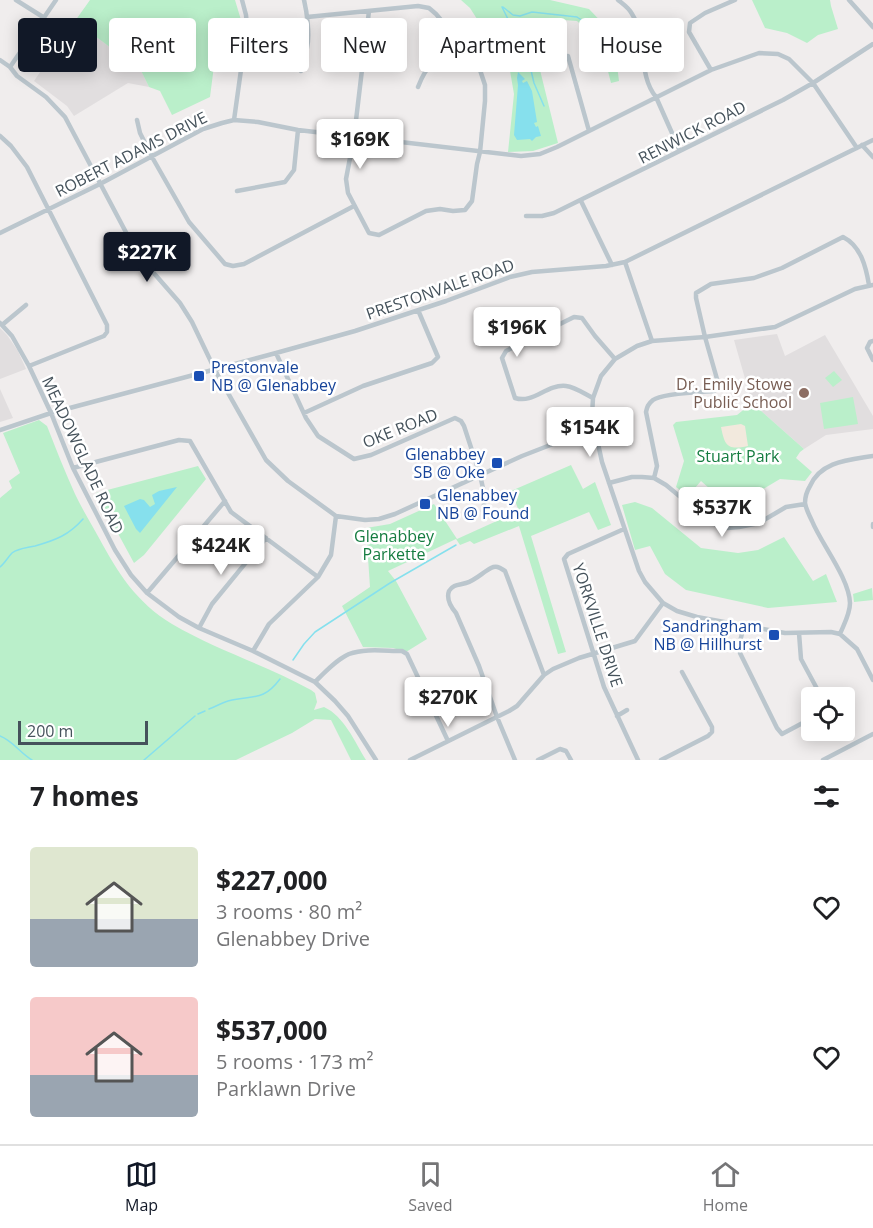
<!DOCTYPE html>
<meta charset="utf-8">
<style>
:root{--surface:#fff;--page:#f6f6f6;--text:#202124;--muted:#757577;--line:#e0e0e0;--accent:#111827}
body{margin:0;font-family:"Open Sans",sans-serif;background:var(--page);color:var(--text);height:100vh;display:flex;flex-direction:column;font-size:22px;white-space:nowrap}
*{box-sizing:border-box;margin:0}
p{font-size:20px;color:var(--muted)}
.icon{flex:none;width:33px;height:33px;fill:none;stroke:currentColor;stroke-width:2;stroke-linecap:round;stroke-linejoin:round}
.map{position:relative;height:760px;overflow:hidden}
.panel{display:flex;flex-direction:column;background:var(--surface);flex:1}
.panel>*{flex:none}
.top-card{position:absolute;left:18px;top:18px;width:837px;height:54px;display:flex;gap:12px}
.fabs{position:absolute;left:801px;top:687px;display:grid;gap:12px}
.fabs a{display:grid;place-items:center;width:54px;height:54px;border-radius:6px;background:var(--surface);box-shadow:0 3px 15px #0003;font-size:30px}
.scale{position:absolute;left:18px;bottom:15px;width:130px;box-sizing:border-box;padding-left:6px;border:3px solid #45525b;border-top:0;font-size:16px;line-height:21px;white-space:nowrap;color:#45525b;-webkit-text-stroke:4px #fff;paint-order:stroke}
.price{position:absolute;translate:-50% -51px;padding:0 14px;border-radius:6px;background:#fff;color:#222;font-size:20px;line-height:39px;filter:drop-shadow(0 2px 3px #0008)}
.price::after{content:'';position:absolute;left:50%;top:36px;width:18px;height:14px;margin-left:-9px;background:inherit;clip-path:polygon(0 0,100% 0,50% 100%)}
.price.current{background:var(--accent);color:#fff}
ul{padding:0;list-style:none}
li{display:flex;align-items:center;gap:18px;height:150px;padding:0 30px}
li span{display:grid;place-items:center;flex:none;width:168px;height:120px;border-radius:6px;color:#555}
li>.icon{margin-inline-start:auto}
span .icon{width:72px;height:72px;fill:#fffc;stroke-width:1}
li b{font-size:26px}
h2{display:flex;justify-content:space-between;align-items:center;height:72px;padding:0 30px;font-size:26px}
.pill{padding:0 21px;border-radius:6px;background:var(--surface);box-shadow:0 3px 15px #0003;font-size:21px;line-height:54px}
.pill.current{background:var(--accent);color:#fff}
.tabs{display:flex;justify-content:space-around;align-items:center;height:84px;border-top:2px solid var(--line);background:var(--surface);font-size:16px;color:var(--muted)}
.tabs a{display:grid;justify-items:center;gap:3px}
.tabs .current{color:var(--accent)}
.map>svg:first-child{display:block}
</style>
<div class="map">
<svg width="873" height="760" viewBox="0 0 873 760">
<rect width="100%" height="100%" fill="#f0eded"/>
<path fill="#e1dedf" d="M75 21 111 48 126 39 149 87 128 83 74 116 67 106 34 81Z
M0 328 7 335 18 351 26 369 0 379Z
M777 334 785 356 825 335 873 416V429L826 435 804 449 752 403 734 340Z
M0 389 13 418 0 422Z"/>
<path fill="#baefca" d="M90 0H235L241 20V29L219 27 210 97 172 115 160 91 149 87 126 40 111 48 75 21Z
M461 0H550L589 9 613 34 619 81 611 83 601 44 577 21 563 20 548 26 537 35 540 70 558 143 533 151 508 152 514 94 510 71 470 8Z
M752 0H830L831 6 838 29 818 35 807 43 787 33 765 28Z
M834 371 842 380 833 387 825 378Z
M853 397 858 424 824 429 820 403Z
M752 403 804 449 800 452 796 458 812 472 805 481 780 479 748 498 729 500 710 489 701 481 688 496 676 487 684 461 673 425 676 422 737 415Z
M39 420 47 426C56 449 65 472 75 494 82 509 91 523 99 538 118 573 136 602 172 624 216 650 266 665 311 690L315 693 317 702 314 710 324 707C344 716 355 742 366 760H351L331 720 315 719 292 733 236 760H0V498L12 488 9 481 20 473 3 433Z
M571 465 583 489 595 482 611 525 598 530 589 512 531 536 566 652 558 654 519 526 474 544 470 541 460 545 456 539 388 571 396 581 427 639 406 652 393 648 363 647 342 606 370 587 366 528 390 524 434 504 457 539 519 511 511 491Z
M198 466 206 479 144 555 134 563 96 493Z
M635 502 652 508 701 548 738 553 758 550 784 537 813 581 826 574 837 602 768 608 686 590 665 574 650 546 635 550 622 505Z
M872 588 873 600 854 602 853 594Z"/>
<path fill="#f2e9dd" d="M157 26C182 34 171 63 148 54L140 39 142 34Z
M741 424 745 426 748 446C728 450 725 447 721 427Z"/>
<path fill="#86e0ed" d="M518 72 525 79 522 81 523 83 527 81 532 91 537 122 534 123 536 127 538 126 541 136 536 137 532 141 530 139 517 140 514 135 518 85 517 78Z
M177 487 140 533 136 529 124 506 140 499 144 500 150 507 155 504 152 495 159 491Z"/>
<g fill="none" stroke-linecap="round" stroke-linejoin="round">
<path stroke="#86e0ed" stroke-width="1.5" d="M502 7 529 62 534 83 544 106
M503 7 513 15 520 16 532 12 577 17 583 21 589 32 597 37
M0 567C5 563 8 557 12 553 19 548 27 548 35 546 56 540 69 535 83 519
M293 660 304 644 315 632 390 583 456 545
M209 709C215 707 221 703 228 701 252 694 262 703 280 679
M198 714 205 711
M0 736C13 741 20 753 32 760
M144 760 195 716"/>
<path stroke="#bbc6cd" stroke-width="4.5" d="M16 0 43 17
M618 0C623 4 629 8 632 14 648 39 637 74 656 97L680 151
M849 0 873 27
M307 17 418 6 429 8 436 14 478 64 485 85V101L480 152 477 164 472 201 465 210 453 211 440 209 426 211 379 235 369 233 348 193 346 179 354 137 369 11
M568 56 589 131
M0 60 10 67 17 76 46 97 65 117 138 255 180 303 192 322 215 370 266 460 288 481 336 516 365 520 379 519 395 514 522 456 594 428
M10 67 56 0
M711 70 689 32 690 23 705 13 735 0
M301 71C302 62 305 56 307 48 310 36 307 12 304 0
M418 87C429 58 438 60 465 49
M137 120 140 133 152 157 189 222 225 264 233 266 244 264 354 206
M234 120 247 27 246 15 242 0
M0 136 11 146 27 167 107 325V332L104 336 29 366
M862 145 873 157
M237 191 285 182 294 170 298 130
M581 201 612 265
M526 216H542L554 213 783 100 813 83 873 44
M0 233 100 184 203 129 222 123 234 120 258 122 298 130 521 156 540 154 557 147 711 70 759 53 778 54 789 59 813 83 857 148
M625 262 652 341
M873 285 855 289 775 327 705 337 652 341 637 346 615 359 601 376 593 398 592 416 602 462 639 571 645 582 663 603 677 611 697 617 785 633 831 632 840 634 857 649 873 680
M0 323 12 336 29 366 51 413 73 468 115 550 131 575 147 593 179 617 199 628 253 651 315 682 335 701 348 716 376 760
M2 325 26 305
M873 341 870 342 867 348 873 360
M276 353 306 418 318 436 354 459 371 455 455 418 461 421 464 426 480 475 485 497 483 511
M593 398C585 394 575 387 566 386 546 384 534 404 515 398L502 358 506 351 574 317 582 318 595 336 615 359
M304 413 363 386 432 363 438 357 418 310
M0 430 51 413 276 353 355 331 446 301 510 277 532 272 606 266 625 262 873 140
M73 468 179 440 190 441 231 512 318 577
M654 478 657 466 646 412C647 407 648 404 653 400 663 393 700 392 714 391L718 388 719 386 705 337 696 298V293L711 284 754 278 782 268 843 237C861 246 866 267 869 285
M609 483 632 477H642L654 478 666 485 712 523 728 528 739 527 759 523 786 507 805 504
M873 524V527
M624 529 568 554 564 559 604 687 638 760
M147 593 225 501
M744 626 739 645 740 653 777 728 782 734 812 718
M199 628 212 604 266 538
M799 633 801 659 822 698
M840 634C844 624 850 614 850 603 849 578 822 545 812 521 809 515 806 509 805 503 805 498 807 491 810 486 821 461 849 460 873 456
M253 651 269 624 318 577 331 555 336 516
M315 682C325 672 336 660 349 654 365 648 385 651 402 651L407 654 448 741
M617 716 627 710
M410 760 509 711 517 706 544 675 553 669 579 658 635 641 663 603
M515 760 497 717 479 666 456 613C451 607 446 599 449 591 453 584 460 585 466 583 476 580 483 572 491 568 497 565 500 568 505 571L544 675
M538 760 560 749 566 751 571 760
M661 760 708 736 712 732V727L682 672
M823 760 873 734"/>
</g>
<g fill="#1a4fb4" stroke="#fff" stroke-width="2">
<rect x="193" y="370" width="12" height="12" rx="3"/>
<rect x="491" y="457" width="12" height="12" rx="3"/>
<rect x="419" y="498" width="12" height="12" rx="3"/>
<rect x="768" y="629" width="12" height="12" rx="3"/>
</g>
<circle fill="#8d6e63" stroke="#fff" stroke-width="2" cx="804" cy="393" r="6"/>
<g text-anchor="middle" stroke-width="5" stroke-linejoin="round" paint-order="stroke">
<g font-size="16" fill="#45525b" stroke="#fff">
<text transform="translate(692 132) rotate(-27)" y="6">RENWICK ROAD</text>
<text transform="translate(131 154) rotate(-27)" y="6">ROBERT ADAMS DRIVE</text>
<text transform="translate(440 289) rotate(-19)" y="6">PRESTONVALE ROAD</text>
<text transform="translate(400 428) rotate(-22)" y="6">OKE ROAD</text>
<text transform="translate(83 455) rotate(65)" y="6">MEADOWGLADE ROAD</text>
<text transform="translate(598 625) rotate(72)" y="6">YORKVILLE DRIVE</text>
</g>
<g font-size="16" fill="#164399" stroke="#fff" text-anchor="start">
<text x="211" y="373">Prestonvale<tspan x="211" dy="18">NB @ Glenabbey</tspan></text>
<text x="485" y="460" text-anchor="end">Glenabbey<tspan x="485" dy="18">SB @ Oke</tspan></text>
<text x="437" y="501">Glenabbey<tspan x="437" dy="18">NB @ Found</tspan></text>
<text x="762" y="632" text-anchor="end">Sandringham<tspan x="762" dy="18">NB @ Hillhurst</tspan></text>
</g>
<g font-size="16" fill="#785e54" stroke="#fff" text-anchor="end">
<text x="792" y="390">Dr. Emily Stowe<tspan x="792" dy="18">Public School</tspan></text>
</g>
<g font-size="16" fill="#157c40" stroke="#fff">
<text x="738" y="462">Stuart Park</text>
<text x="394" y="542">Glenabbey<tspan x="394" dy="18">Parkette</tspan></text>
</g>
</g>
</svg>
<div class="fabs">
<a><svg class="icon" aria-label="locate" viewBox="0 0 24 24"><circle cx="12" cy="12" r="6"/><path d="M12 2v4M12 18v4M2 12h4M18 12h4"/></svg></a>
</div>
<div class="scale">200 m</div>
<b class="price" style="left:360px;top:170px">$169K</b>
<b class="price current" style="left:147px;top:283px">$227K</b>
<b class="price" style="left:517px;top:358px">$196K</b>
<b class="price" style="left:590px;top:458px">$154K</b>
<b class="price" style="left:722px;top:538px">$537K</b>
<b class="price" style="left:221px;top:576px">$424K</b>
<b class="price" style="left:448px;top:728px">$270K</b>
<div class="top-card">
<a class="pill current">Buy</a>
<a class="pill">Rent</a>
<a class="pill">Filters</a>
<a class="pill">New</a>
<a class="pill">Apartment</a>
<a class="pill">House</a>
</div>
</div>
<section class="panel">
<h2>7 homes<svg class="icon" aria-label="filters" viewBox="0 0 24 24"><path d="M4 7h16M4 17h16"/><circle cx="9" cy="7" r="2"/><circle cx="15" cy="17" r="2"/></svg></h2>
<ul>
<li><span style="background:linear-gradient(#dfe7d0 60%,#9aa5b1 0)"><svg class="icon" aria-label="home" viewBox="0 0 24 24"><path d="M3 11l9-7 9 7M6 9v11h12V9"/></svg></span><div><b>$227,000</b><p>3 rooms · 80 m²</p><p>Glenabbey Drive</p></div><svg class="icon" aria-label="heart" viewBox="0 0 24 24"><path d="M12 20l-8-8c-3-5 5-10 8-4 3-6 11-1 8 4z"/></svg></li>
<li><span style="background:linear-gradient(#f6c9c9 65%,#9aa5b1 0)"><svg class="icon" aria-label="home" viewBox="0 0 24 24"><path d="M3 11l9-7 9 7M6 9v11h12V9"/></svg></span><div><b>$537,000</b><p>5 rooms · 173 m²</p><p>Parklawn Drive</p></div><svg class="icon" aria-label="heart" viewBox="0 0 24 24"><path d="M12 20l-8-8c-3-5 5-10 8-4 3-6 11-1 8 4z"/></svg></li>
</ul>
</section>
<nav class="tabs">
<a class="current"><svg class="icon" aria-label="map" viewBox="0 0 24 24"><path d="M3 6l6-2 6 2 6-2v14l-6 2-6-2-6 2zM9 4v14M15 6v14"/></svg>Map</a>
<a><svg class="icon" aria-label="saved" viewBox="0 0 24 24"><path d="M7 4h10v16l-5-4-5 4z"/></svg>Saved</a>
<a><svg class="icon" aria-label="home" viewBox="0 0 24 24"><path d="M3 11l9-7 9 7M6 9v11h12V9"/></svg>Home</a>
</nav>
